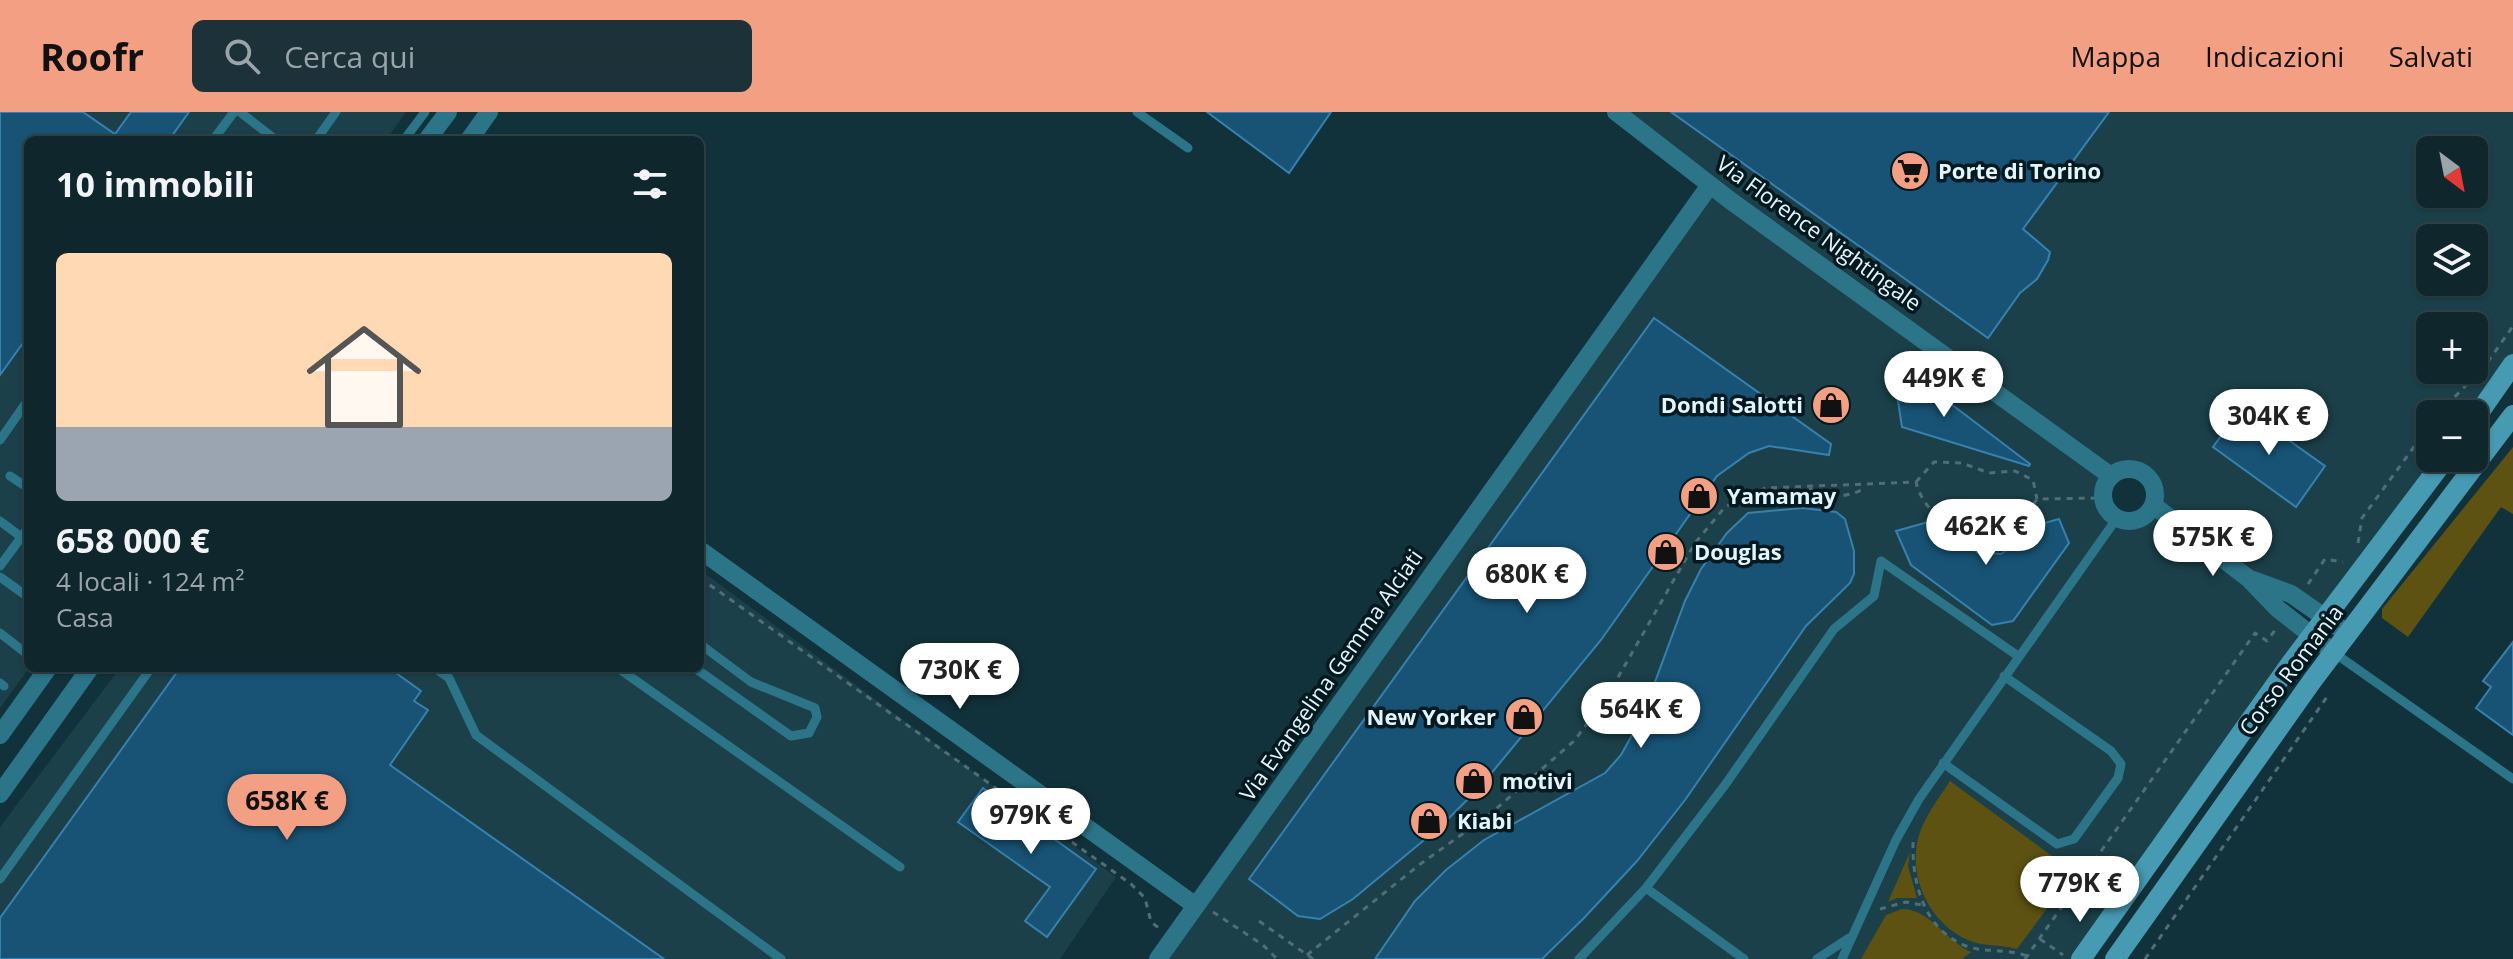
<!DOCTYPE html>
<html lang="it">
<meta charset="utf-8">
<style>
:root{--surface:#0e262c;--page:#1c3238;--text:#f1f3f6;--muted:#9ba5a9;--line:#2e4348;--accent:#f39f84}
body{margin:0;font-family:"Open Sans",sans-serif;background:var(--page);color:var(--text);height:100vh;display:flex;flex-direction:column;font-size:30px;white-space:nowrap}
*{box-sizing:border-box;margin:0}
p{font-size:26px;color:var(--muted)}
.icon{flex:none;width:44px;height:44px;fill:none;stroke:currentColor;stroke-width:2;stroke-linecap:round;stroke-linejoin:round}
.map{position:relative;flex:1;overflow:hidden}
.panel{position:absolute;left:24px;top:24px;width:680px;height:536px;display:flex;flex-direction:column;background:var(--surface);border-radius:12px;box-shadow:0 2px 6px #0004,0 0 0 2px var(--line)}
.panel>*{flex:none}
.needle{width:52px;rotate:148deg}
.tools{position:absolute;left:2416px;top:24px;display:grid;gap:16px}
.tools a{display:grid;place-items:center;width:72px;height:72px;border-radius:12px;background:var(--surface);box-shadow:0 2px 6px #0004,0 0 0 2px var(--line);font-size:40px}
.price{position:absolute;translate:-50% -68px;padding:0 18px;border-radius:28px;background:#fff;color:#222;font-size:26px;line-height:52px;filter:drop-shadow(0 2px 4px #0008)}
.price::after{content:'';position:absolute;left:50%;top:48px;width:24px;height:18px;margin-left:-12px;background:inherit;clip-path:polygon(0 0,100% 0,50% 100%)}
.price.current{background:var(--accent);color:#111}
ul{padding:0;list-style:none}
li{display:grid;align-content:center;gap:16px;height:424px;padding:0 32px}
li span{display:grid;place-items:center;height:248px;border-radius:12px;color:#555}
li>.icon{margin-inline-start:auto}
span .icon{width:144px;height:144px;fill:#fffc;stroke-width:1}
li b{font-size:34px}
h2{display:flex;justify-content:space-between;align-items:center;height:96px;padding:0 32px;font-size:34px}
header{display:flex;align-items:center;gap:48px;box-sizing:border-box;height:112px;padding:0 40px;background:var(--accent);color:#111}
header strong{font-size:38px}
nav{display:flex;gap:44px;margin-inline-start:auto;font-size:28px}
.search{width:560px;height:72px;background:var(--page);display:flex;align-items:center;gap:20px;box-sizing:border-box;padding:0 28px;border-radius:12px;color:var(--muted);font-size:30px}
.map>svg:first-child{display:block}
</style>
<header>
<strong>Roofr</strong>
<div class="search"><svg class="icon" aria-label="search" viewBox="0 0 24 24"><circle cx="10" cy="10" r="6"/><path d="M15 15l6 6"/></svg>Cerca qui</div>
<nav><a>Mappa</a><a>Indicazioni</a><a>Salvati</a></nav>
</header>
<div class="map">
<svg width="2513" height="847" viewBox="0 0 2513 847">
<rect width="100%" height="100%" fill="#12323b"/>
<path fill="#1b4049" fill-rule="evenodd" d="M0 0H406L386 28H28L29 556 0 596Z
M1616 0H2513V252L2474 302H2430V346H2446L2327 506 2250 467 2312 524 2081 847H1158L1710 73ZM2430 38H2474V82H2430ZM2430 126H2474V170H2430ZM2430 214H2474V258H2430ZM2133 357 2151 368 2155 387 2146 402 2124 408 2110 400 2103 378 2116 360Z
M700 458 1116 765 1060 847H0V715L120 556H700Z"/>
<path fill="#5e5212" d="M2513 335V402L2501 395 2408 525 2382 506V497Z
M1950 669 2074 760 2017 837C2000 832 1983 835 1968 828 1929 811 1907 764 1919 723 1925 704 1939 686 1950 669Z
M1910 740 1908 754 1917 786H1897L1888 790Z
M1902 797C1930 797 1946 829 1971 840L1962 847H1861L1886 803Z"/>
<path fill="#185375" stroke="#3681af" stroke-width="2" d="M0 0H83L115 22 131 0H189L169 28H28V224L0 263Z
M1207 0H1331L1289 61Z
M1671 0H2109L2023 117 2050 140 2048 148 2037 167 2020 181 1988 226Z
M1654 206 1831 332 1829 343 1769 334 1749 341 1717 364 1601 528 1480 675 1441 714 1353 787 1320 807 1298 804 1249 767Z
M1905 257 2030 352 2029 354 1902 315 1895 270Z
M2242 295 2325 354 2296 395 2213 335Z
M1803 396 1836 400 1845 407 1854 439V462L1850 471 1806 514 1685 688 1637 749 1584 806 1542 847H1375L1415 789 1446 758 1484 728 1605 661 1621 643 1642 605 1685 489 1701 457 1727 421 1748 401Z
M2059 407 2069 431 2013 509 1992 513 1911 453 1896 419 1928 410 1977 440 2001 442 2020 428 2023 417Z
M2513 530V623L2476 596 2491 575 2483 569Z
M180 556H389L421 579 414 589 428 598 390 653 664 847H0V806Z
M983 676 1096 757 1047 825 1025 809 1050 775 958 710Z"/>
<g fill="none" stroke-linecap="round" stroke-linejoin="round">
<path stroke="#516d75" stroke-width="3" stroke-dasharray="6 6" stroke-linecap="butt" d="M2438 302 2485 254 2513 214
M1916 370 1934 350 1962 351 1989 361 2015 359 2033 368 2037 387
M1809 376C1826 387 1848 386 1865 376
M2358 431 2362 406 2430 313
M700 466 1131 772 1145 786 1151 810 1159 816
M2308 472 2325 447 2343 450
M1913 730C1912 770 1923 817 1966 834 1985 841 2004 836 2027 844
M1880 797 1906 790 1922 793
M1213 800 1263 833 1277 847
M1259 809 1313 847
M2040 827 2063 843
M1307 843 1419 753 1489 703 1574 629 1605 588 1695 431 1725 395 1765 376 1916 370C1923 401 1960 426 1988 437L2017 418 2037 387 2103 386
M2025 847 2255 521 2267 529 2276 517
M2145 847 2329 582"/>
<path stroke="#2c7589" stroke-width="9" d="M240 0 276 28
M1137 0 1188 36
M213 28 234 0
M316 28 336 0
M404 28 425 0
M0 328 28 288
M10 364 28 376
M0 409 28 430
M0 454 28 416
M0 465 28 485
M0 521 27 542
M2333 540 2513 667
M435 556 449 566 476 623 781 847
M618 556 900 755
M695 556 791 624 809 621 817 605 815 596 751 570 700 532
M0 571 4 574
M1943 651 2057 732 2074 727 2118 666 2121 652 2111 639 2004 564
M0 767 151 556
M1646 776 1744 847
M1579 847 1646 776 1725 673 1834 517 1874 484 1881 449 2018 544
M1817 847 1849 826
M1842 847 1896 728 1919 687 2117 406"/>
<path stroke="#2c7589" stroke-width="18" d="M1616 0 1731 89 2111 364
M427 28 448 0
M469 28 489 0
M2103 383a26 26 0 1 1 52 0a26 26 0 1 1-52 0Z
M2153 393 2248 466 2278 497 2333 540
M700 438 1196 794
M2253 468 2291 482 2347 521
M0 623 48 556
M0 682 90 556
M1158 847 1710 73"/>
<path stroke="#469ab1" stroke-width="20" d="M2474 308 2513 252
M2081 847 2291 551 2446 346
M2115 847 2312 569 2513 303"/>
</g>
<defs>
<g id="supermarket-disc" transform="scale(2)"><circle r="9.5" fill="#f39f84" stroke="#03191f"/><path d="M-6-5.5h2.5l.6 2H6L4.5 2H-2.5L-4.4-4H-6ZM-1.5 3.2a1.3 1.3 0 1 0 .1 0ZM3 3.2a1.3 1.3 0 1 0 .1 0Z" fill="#111"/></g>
<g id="shop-disc" transform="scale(2)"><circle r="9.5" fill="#f39f84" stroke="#03191f"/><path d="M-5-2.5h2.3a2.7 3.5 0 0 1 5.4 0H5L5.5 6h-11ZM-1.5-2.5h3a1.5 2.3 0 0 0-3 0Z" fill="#111"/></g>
</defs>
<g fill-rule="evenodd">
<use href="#supermarket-disc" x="1910" y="59"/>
<use href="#shop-disc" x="1831" y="293"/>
<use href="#shop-disc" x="1699" y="384"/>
<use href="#shop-disc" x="1666" y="440"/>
<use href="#shop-disc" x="1524" y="605"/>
<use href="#shop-disc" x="1474" y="669"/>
<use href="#shop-disc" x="1429" y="709"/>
</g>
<g text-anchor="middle" stroke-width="7" stroke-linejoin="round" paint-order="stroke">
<g font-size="22" font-weight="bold" fill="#e3f5fb" stroke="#03191f" text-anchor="start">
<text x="1938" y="67">Porte di Torino</text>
<text x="1803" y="301" text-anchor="end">Dondi Salotti</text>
<text x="1727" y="392">Yamamay</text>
<text x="1694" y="448">Douglas</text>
<text x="1496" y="613" text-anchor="end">New Yorker</text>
<text x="1502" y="677">motivi</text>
<text x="1457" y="717">Kiabi</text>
</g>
<g font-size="22" fill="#e3f5fb" stroke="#03191f">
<text transform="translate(1819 121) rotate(36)" y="8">Via Florence Nightingale</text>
<text transform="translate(2291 558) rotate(-53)" y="8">Corso Romania</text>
<text transform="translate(1331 563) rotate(-55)" y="8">Via Evangelina Gemma Alciati</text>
</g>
</g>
</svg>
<div class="tools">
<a><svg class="needle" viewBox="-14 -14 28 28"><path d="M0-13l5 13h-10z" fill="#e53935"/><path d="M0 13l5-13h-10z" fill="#9ba5a9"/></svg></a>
<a><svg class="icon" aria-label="layers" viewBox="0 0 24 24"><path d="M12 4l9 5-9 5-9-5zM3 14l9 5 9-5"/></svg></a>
<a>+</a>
<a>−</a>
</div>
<b class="price" style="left:1944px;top:307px">449K €</b>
<b class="price" style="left:2269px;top:345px">304K €</b>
<b class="price" style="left:1986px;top:455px">462K €</b>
<b class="price" style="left:2213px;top:466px">575K €</b>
<b class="price" style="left:1527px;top:503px">680K €</b>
<b class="price" style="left:960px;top:599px">730K €</b>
<b class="price" style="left:1641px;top:638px">564K €</b>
<b class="price current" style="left:287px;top:730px">658K €</b>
<b class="price" style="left:1031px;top:744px">979K €</b>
<b class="price" style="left:2080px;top:812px">779K €</b>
<section class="panel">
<h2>10 immobili<svg class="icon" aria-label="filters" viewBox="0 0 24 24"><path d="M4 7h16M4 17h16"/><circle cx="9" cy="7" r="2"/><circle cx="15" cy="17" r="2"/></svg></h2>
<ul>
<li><span style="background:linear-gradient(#ffd9b3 70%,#9aa5b1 0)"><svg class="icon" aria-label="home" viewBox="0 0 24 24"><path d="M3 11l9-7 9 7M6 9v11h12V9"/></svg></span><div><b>658 000 €</b><p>4 locali · 124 m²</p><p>Casa</p></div></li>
</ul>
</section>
</div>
